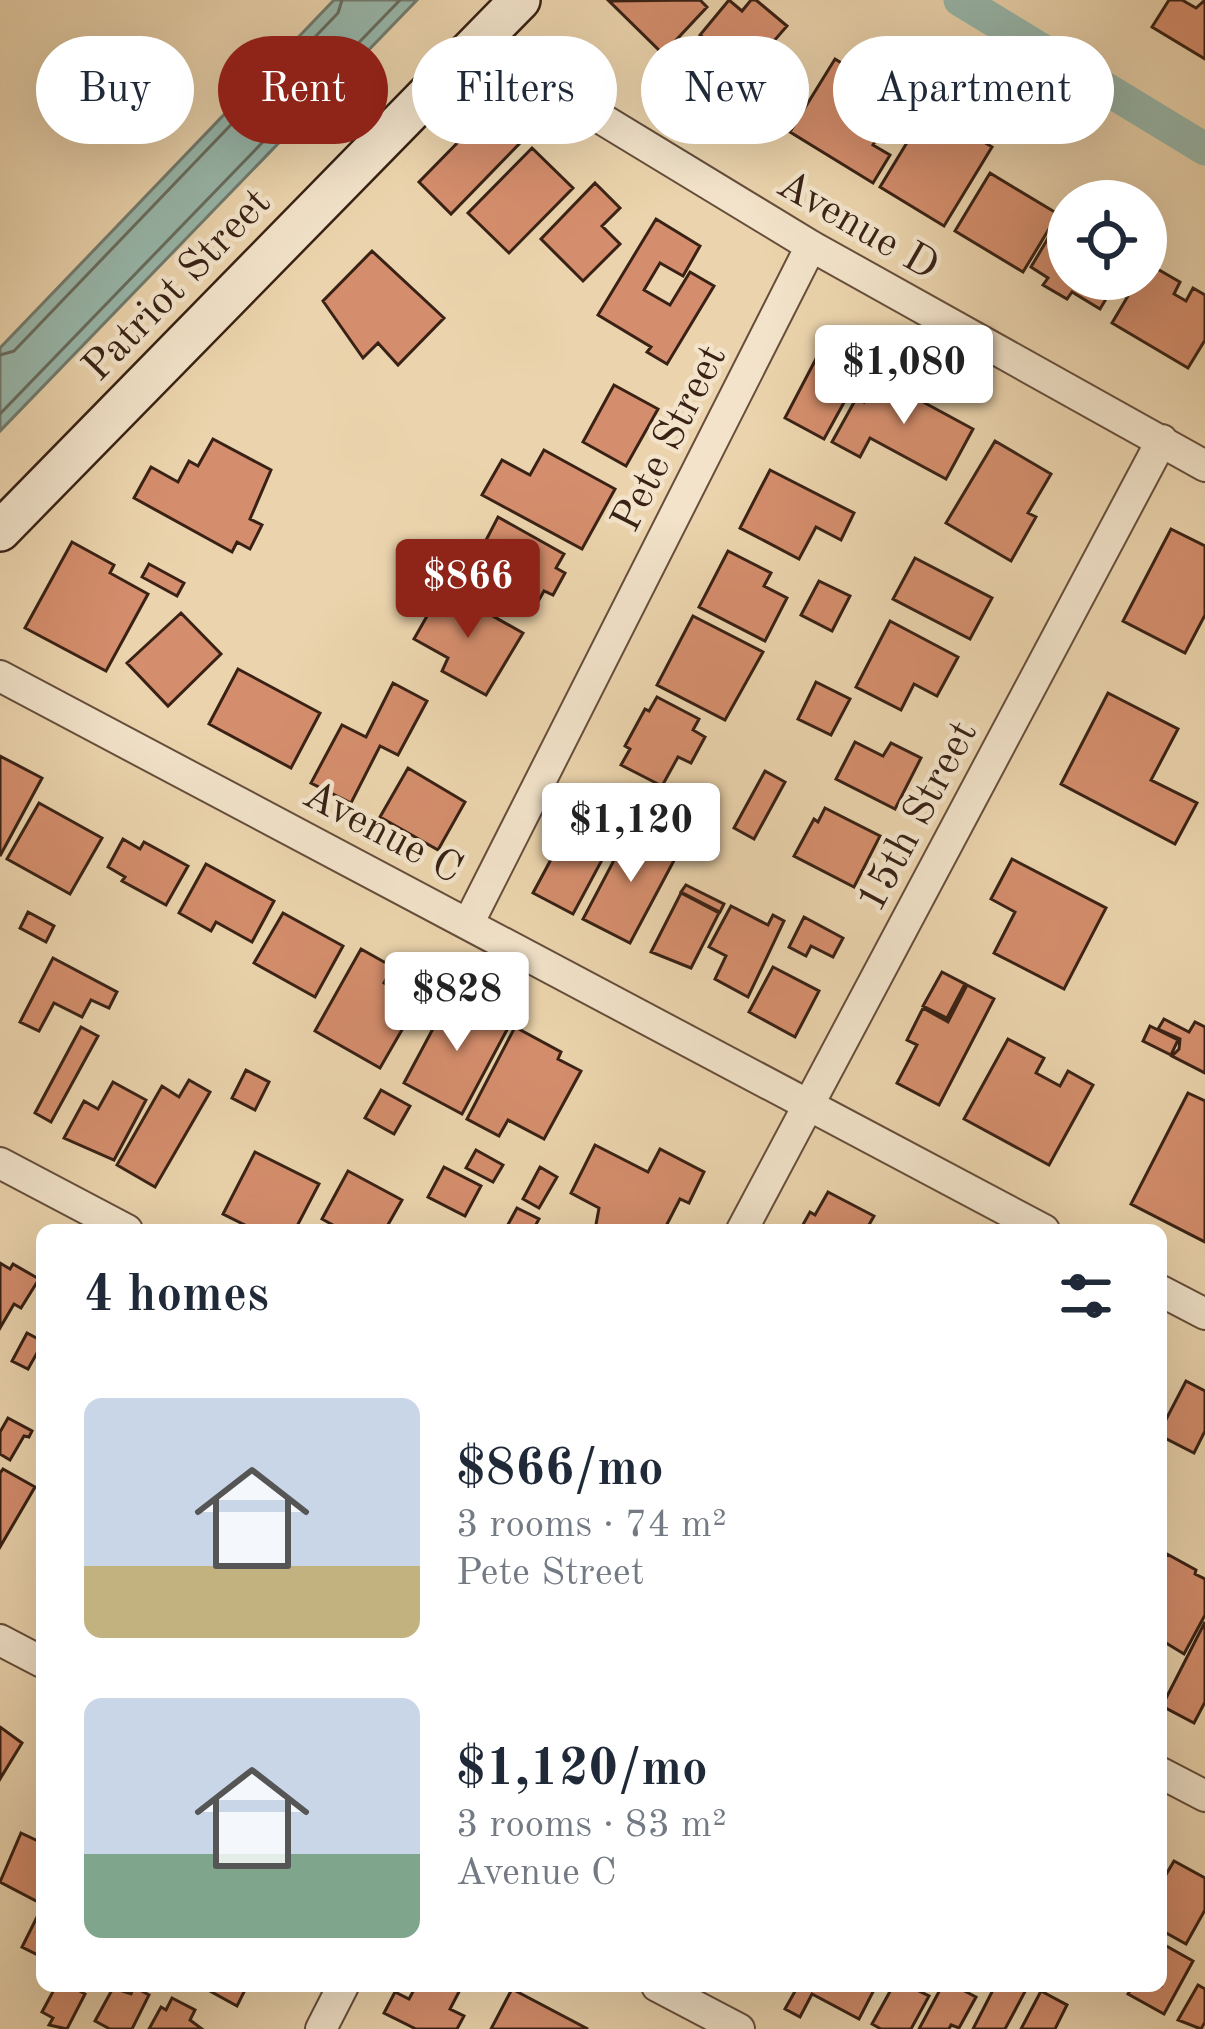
<!DOCTYPE html>
<meta charset="utf-8">
<style>
:root{--surface:#fff;--page:#f2f2f3;--text:#1f2937;--muted:#747a83;--accent:#8f2418}
body{margin:0;font-family:"Old Standard TT",serif;background:var(--page);color:var(--text);height:100vh;display:flex;flex-direction:column;font-size:45px;white-space:nowrap}
*{box-sizing:border-box;margin:0}
p{font-size:39px;color:var(--muted)}
.icon{flex:none;width:66px;height:66px;fill:none;stroke:currentColor;stroke-width:2;stroke-linecap:round;stroke-linejoin:round}
.map{position:relative;flex:1;overflow:hidden}
.drawer{position:absolute;left:36px;top:1224px;width:1131px;height:768px;display:flex;flex-direction:column;background:var(--surface);border-radius:18px;box-shadow:0 12px 48px #0002}
.drawer>*{flex:none}
.guide{position:absolute;left:36px;top:36px;width:1134px;height:108px;display:flex;gap:24px}
.fabs{position:absolute;left:1047px;top:180px;display:grid;gap:24px}
.fabs a{display:grid;place-items:center;width:120px;height:120px;border-radius:50%;background:var(--surface);box-shadow:0 12px 48px #0002;font-size:60px}
.price{position:absolute;translate:-50% -102px;padding:0 27px;border-radius:12px;background:#fff;color:#222;font-size:39px;line-height:78px;filter:drop-shadow(0 3px 6px #0008)}
.price::after{content:'';position:absolute;left:50%;top:72px;width:36px;height:27px;margin-left:-18px;background:inherit;clip-path:polygon(0 0,100% 0,50% 100%)}
.price.active{background:var(--accent);color:#fff}
ul{padding:0;list-style:none}
li{display:flex;align-items:center;gap:36px;height:300px;padding:0 48px}
li span{display:grid;place-items:center;flex:none;width:336px;height:240px;border-radius:18px;color:#555}
li>.icon{margin-inline-start:auto}
span .icon{width:144px;height:144px;fill:#fffc;stroke-width:1}
li b{font-size:51px}
h2{display:flex;justify-content:space-between;align-items:center;height:144px;padding:0 48px;font-size:51px}
.pill{padding:0 42px;border-radius:54px;background:var(--surface);box-shadow:0 12px 48px #0002;font-size:42px;line-height:108px}
.pill.active{background:var(--accent);color:#fff}
.map>svg:first-child{display:block}
</style>
<div class="map">
<svg width="1205" height="2029" viewBox="0 0 1205 2029">
<rect width="100%" height="100%" fill="#ebd4ad"/>
<filter id="stains"><feTurbulence type="fractalNoise" baseFrequency=".00167" numOctaves="4"/><feColorMatrix values="0 0 0 0 .2 0 0 0 0 .09 0 0 0 0 .02 0 0 0 .5 -.17"/></filter>
<radialGradient id="worn" r=".72"><stop offset=".6" stop-color="#630" stop-opacity="0"/><stop offset="1" stop-color="#630" stop-opacity=".3"/></radialGradient>
<path fill="#98b8ac" stroke="#727c70" stroke-width="3" d="M334 0H417L0 431V348Z"/>
<g fill="none" stroke-linecap="round" stroke-linejoin="round">
<path stroke="#686d60" stroke-width="3" d="M0 355 14 351 338 13 342 0
M0 414 400 0"/>
<path stroke="#98b8ac" stroke-width="33" d="M960 0 1205 149"/>
</g>
<path fill="#d58e6d" stroke="#392215" stroke-width="3" d="M700 0 707 7 663 54 609 1Z
M729 0 742 11 751 0H756L787 26 773 42 794 60 758 102 736 83 730 90 690 57 706 40 700 35Z
M1169 0H1182L1196 8 1205 0V59L1152 27Z
M835 59 897 97 892 107 895 109 873 145 890 155 873 183 790 132Z
M928 108 992 147 944 226 880 187Z
M498 115 523 140 451 214 419 182 466 134 473 140Z
M532 148 573 188 509 253 468 213Z
M990 173 1058 214 1023 272 955 231Z
M595 183 620 208 602 226 620 244 583 281 541 239Z
M1060 218 1068 222V279H1118L1100 309 1072 292 1067 299 1043 285 1048 278 1031 267Z
M656 219 700 246 683 276 660 263 644 290 670 305 690 272 714 286 667 364 647 352 651 347 598 315Z
M372 251 444 318 398 365 378 343 363 358 323 301Z
M1147 263 1180 282 1174 294 1186 301 1193 288 1205 295V340L1188 368 1112 323 1138 279H1146Z
M819 353 859 375 824 439 785 418Z
M881 373 915 391 912 396 973 429 946 479 870 438 860 457 832 442 857 397 864 402Z
M614 385 658 409 626 466 583 442Z
M213 439 271 470 250 519 262 525 250 549 237 542 232 552 134 498 151 467 178 482 189 461 198 466Z
M995 441 1051 474 1028 513 1036 517 1011 561 946 523Z
M544 450 615 489 582 549 482 495 502 460 530 475Z
M770 470 854 513 841 540 816 527 799 559 740 528Z
M498 517 564 554 556 568 565 573 553 595 544 591 536 605 469 573Z
M1171 529 1205 546V615L1185 653 1123 621Z
M72 542 114 565 110 573 148 594 106 671 25 628Z
M728 551 771 573 764 586 787 598 765 641 699 607Z
M915 558 992 598 970 639 893 599Z
M149 564 184 583 177 596 142 577Z
M819 581 850 596 832 631 801 615Z
M443 588 523 633 486 695 442 671 448 658 414 639Z
M181 613 221 654 168 706 127 663Z
M693 616 763 652 725 720 657 685Z
M890 621 958 657 937 696 914 684 901 710 856 687Z
M238 669 320 713 291 768 209 724Z
M816 682 850 699 831 735 798 719Z
M393 683 427 701 398 755 380 746 351 803 311 783 342 725 366 737Z
M1108 693 1178 729 1151 780 1197 803 1175 844 1061 784Z
M657 697 699 719 693 730 705 737 691 763 678 757 662 786 621 765 630 749 625 746 645 709 649 711Z
M855 742 883 756 891 743 921 758 895 809 836 779Z
M0 756 42 778 0 856Z
M408 768 465 802 438 850 380 817Z
M765 771 785 782 754 839 734 828Z
M39 803 102 838 70 894 7 859Z
M825 808 880 836 854 887 794 856 814 819 818 822Z
M587 816 613 830 606 843 610 845 573 914 533 893 570 824 580 829Z
M632 826 679 851 630 943 583 919Z
M123 839 140 849 144 842 188 866 166 905 122 881 125 877 108 867Z
M1012 859 1106 908 1064 989 994 953 1015 912 991 899Z
M206 864 274 901 252 942 216 922 211 931 179 913Z
M686 885 724 904 720 912 681 892Z
M681 893 719 913 691 968 651 952Z
M731 906 768 925 773 915 784 921 748 997 715 979 726 956 709 947Z
M28 912 54 926 46 942 20 928Z
M283 913 343 946 315 997 254 963Z
M804 917 843 938 833 957 811 946 806 956 789 947Z
M361 949 393 967 384 983 418 1002 380 1068 315 1031Z
M53 958 117 992 109 1008 91 1000 82 1017 54 1003 39 1031 20 1022Z
M773 967 819 991 795 1037 749 1012Z
M942 972 965 984 947 1018 923 1006Z
M967 985 994 999 939 1105 897 1083 917 1045 907 1040 923 1008 948 1022Z
M452 993 510 1024 462 1114 404 1083Z
M1164 1019 1189 1032 1195 1022 1205 1027V1073L1172 1056 1179 1049 1180 1039 1158 1029Z
M1150 1026 1178 1040 1171 1055 1143 1041Z
M81 1027 98 1036 51 1122 35 1113Z
M515 1027 561 1052 558 1059 581 1071 544 1139 508 1120 499 1136 467 1119Z
M1008 1039 1044 1058 1036 1073 1060 1086 1068 1071 1093 1085 1049 1165 964 1119Z
M246 1070 269 1082 255 1110 232 1098Z
M189 1080 210 1092 155 1187 117 1165 162 1086 179 1097Z
M113 1082 146 1100 114 1160 64 1138 84 1101 98 1109Z
M381 1090 410 1106 394 1134 365 1118Z
M1188 1093 1205 1101V1242L1131 1204Z
M595 1145 648 1172 660 1149 704 1172 689 1203 680 1199 664 1230H595L599 1208 571 1193Z
M476 1150 503 1165 493 1182 466 1168Z
M255 1152 319 1184 295 1230H255L223 1214Z
M444 1167 481 1186 465 1216 428 1197Z
M540 1167 557 1177 539 1208 523 1199Z
M348 1171 402 1200 385 1230H342L322 1219Z
M828 1192 874 1216 866 1230H800L810 1212 815 1215Z
M517 1208 539 1219 533 1230H505Z
M0 1263 10 1269 13 1264 39 1279 21 1308 14 1304 0 1328Z
M27 1333 42 1341V1356L37 1353 28 1369 12 1361Z
M1186 1381 1205 1391V1431L1194 1453 1161 1436V1429Z
M8 1418 32 1431 29 1437 24 1436 10 1460 0 1454V1432Z
M3 1469 35 1487 0 1547V1473Z
M1167 1554 1196 1570 1195 1574 1205 1579V1615L1184 1654 1161 1640V1566Z
M1205 1622V1702L1194 1723 1162 1706Z
M0 1727 22 1743 0 1779Z
M21 1833 42 1843V1904L0 1882Z
M1174 1861 1205 1878V1910L1186 1944 1161 1930V1883Z
M39 1913 42 1915V1957L22 1947Z
M1161 1943 1193 1961 1164 2014 1128 1994 1133 1986H1161Z
M1198 1985 1205 1989V2022L1201 2029 1178 2020Z
M56 1986H71L85 1994 67 2029 49 2025 53 2018 42 2012Z
M212 1986H247L237 2006 210 1991Z
M416 1986H462L450 2009 464 2016 457 2029H416L384 2013 395 1992 409 1999Z
M798 1986H876L859 2019 812 1994 800 2017 785 2009Z
M893 1986H919L917 1990 929 1996 911 2029H881L872 2024Z
M942 1986H955L976 1997 959 2028 951 2025 949 2029H919Z
M995 1986H1028L1005 2029H973Z
M134 1987 149 1995 132 2029H110L95 2021 113 1988 131 1994Z
M512 1989 588 2029H491Z
M1041 1991 1067 2005 1055 2029H1021Z
M172 1998 195 2010 190 2020 202 2029H149L161 2007 166 2010Z"/>
<g fill="none" stroke-linecap="round" stroke-linejoin="round">
<g stroke="#664e3b" stroke-width="34">
<path id="street" d="M477 43 811 246 1205 466
M0 676 1044 1230
M469 922 811 246
M0 1163 127 1230
M742 1230 1162 440
M1161 1291 1205 1314
M0 1640 42 1662
M1161 1773 1205 1796
M657 1986 739 2029
M321 2029 343 1986"/>
</g>
<g stroke="#392215" stroke-width="44">
<path id="secondary" d="M0 531 520 0"/>
</g>
<use href="#street" stroke="#f2e3ca" stroke-width="30"/>
<use href="#secondary" stroke="#f2e3ca" stroke-width="39"/>
</g>
<g text-anchor="middle" stroke-width="9" stroke-linejoin="round" paint-order="stroke">
<g font-size="42" fill="#392215" stroke="#f2e3ca">
<text transform="translate(859 223) rotate(30)" y="15">Avenue D</text>
<text transform="translate(175 283) rotate(-46)" y="15">Patriot Street</text>
<text transform="translate(667 437) rotate(-63)" y="15">Pete Street</text>
<text transform="translate(915 815) rotate(-62)" y="15">15th Street</text>
<text transform="translate(384 830) rotate(28)" y="15">Avenue C</text>
</g>
</g>
<rect width="100%" height="100%" filter="url(#stains)"/>
<rect width="100%" height="100%" fill="url(#worn)"/>
</svg>
<div class="fabs">
<a><svg class="icon" aria-label="locate" viewBox="0 0 24 24"><circle cx="12" cy="12" r="6"/><path d="M12 2v4M12 18v4M2 12h4M18 12h4"/></svg></a>
</div>
<b class="price" style="left:904px;top:427px">$1,080</b>
<b class="price active" style="left:468px;top:641px">$866</b>
<b class="price" style="left:631px;top:885px">$1,120</b>
<b class="price" style="left:457px;top:1054px">$828</b>
<div class="guide">
<a class="pill">Buy</a>
<a class="pill active">Rent</a>
<a class="pill">Filters</a>
<a class="pill">New</a>
<a class="pill">Apartment</a>
</div>
<section class="drawer">
<h2>4 homes<svg class="icon" aria-label="filters" viewBox="0 0 24 24"><path d="M4 7h16M4 17h16"/><circle cx="9" cy="7" r="2"/><circle cx="15" cy="17" r="2"/></svg></h2>
<ul>
<li><span style="background:linear-gradient(#c9d6e8 70%,#c2b280 0)"><svg class="icon" aria-label="home" viewBox="0 0 24 24"><path d="M3 11l9-7 9 7M6 9v11h12V9"/></svg></span><div><b>$866/mo</b><p>3 rooms · 74 m²</p><p>Pete Street</p></div></li>
<li><span style="background:linear-gradient(#c9d6e8 65%,#7fa58c 0)"><svg class="icon" aria-label="home" viewBox="0 0 24 24"><path d="M3 11l9-7 9 7M6 9v11h12V9"/></svg></span><div><b>$1,120/mo</b><p>3 rooms · 83 m²</p><p>Avenue C</p></div></li>
</ul>
</section>
</div>
